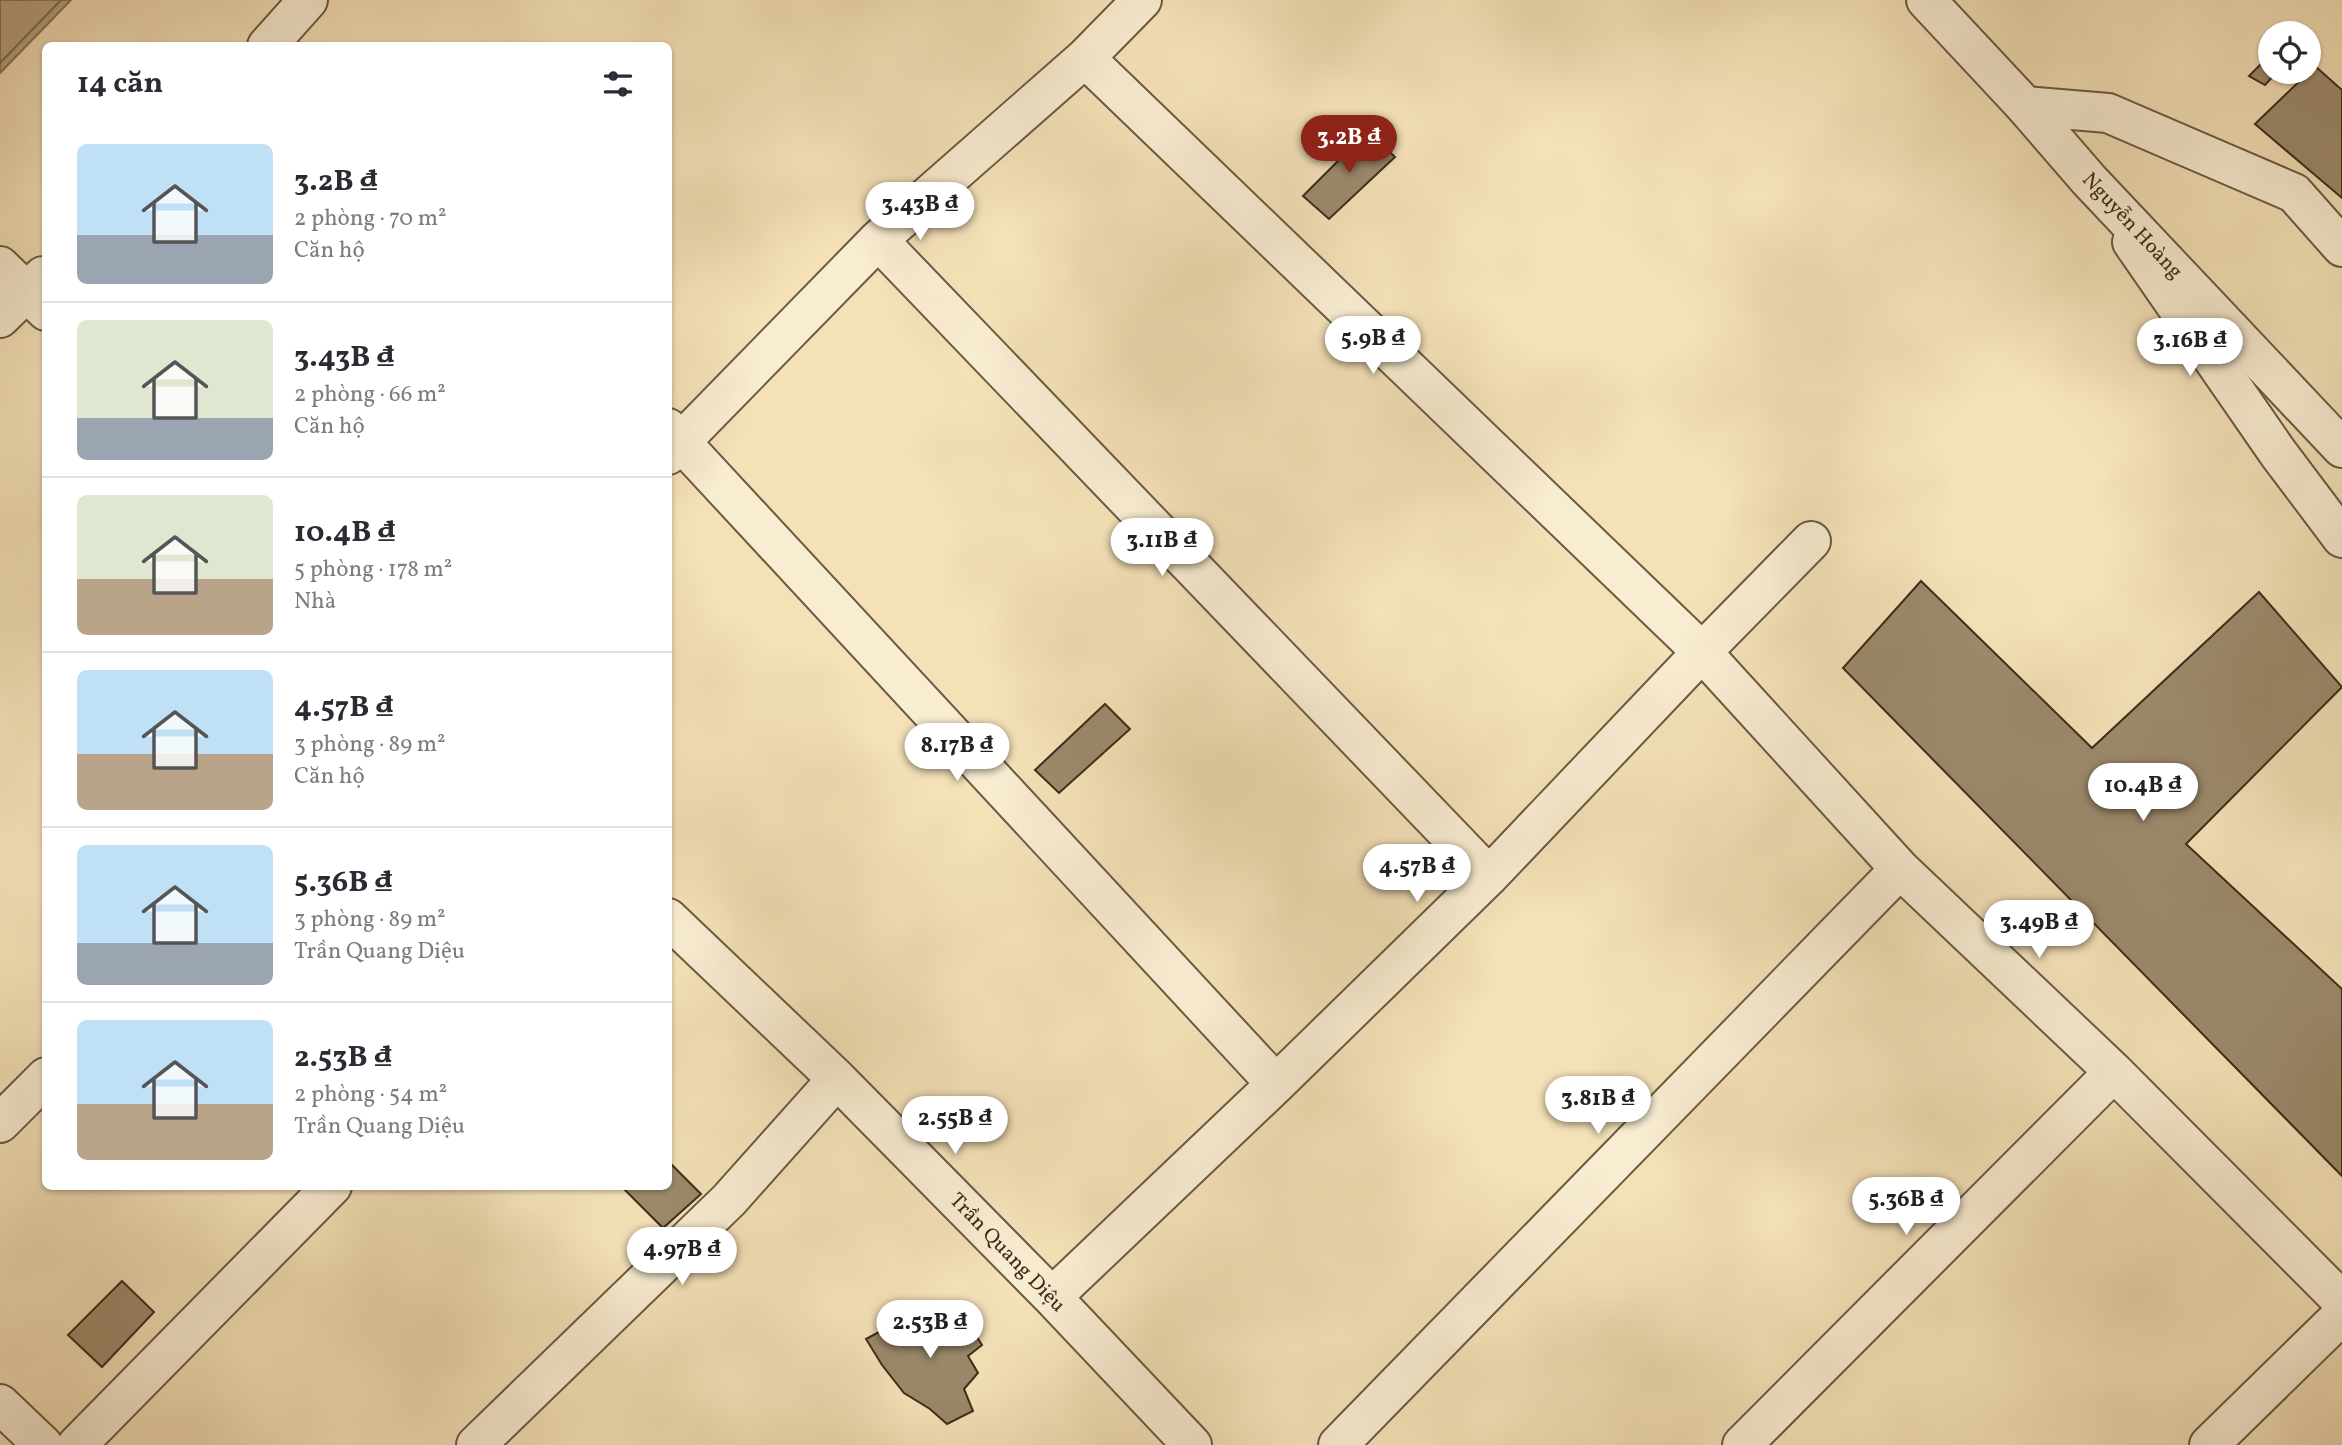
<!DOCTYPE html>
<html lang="vi">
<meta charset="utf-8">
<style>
:root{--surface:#fff;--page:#f2f2f3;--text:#2b2b33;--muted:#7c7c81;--line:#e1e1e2;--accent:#8f2418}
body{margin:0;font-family:Vollkorn,serif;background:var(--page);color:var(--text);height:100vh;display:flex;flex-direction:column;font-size:26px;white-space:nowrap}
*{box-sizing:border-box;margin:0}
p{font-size:23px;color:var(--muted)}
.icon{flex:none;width:38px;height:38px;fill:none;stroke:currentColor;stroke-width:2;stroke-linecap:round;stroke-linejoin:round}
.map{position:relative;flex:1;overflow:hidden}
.panel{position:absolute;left:42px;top:42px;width:630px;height:1148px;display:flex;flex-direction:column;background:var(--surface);border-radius:10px;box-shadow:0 2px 5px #0004}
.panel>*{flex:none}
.controls{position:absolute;left:2258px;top:21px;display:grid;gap:14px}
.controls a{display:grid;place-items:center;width:63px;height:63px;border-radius:50%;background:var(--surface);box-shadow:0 2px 5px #0004;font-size:35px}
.price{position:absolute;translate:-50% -60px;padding:0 16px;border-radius:24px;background:#fff;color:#222;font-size:23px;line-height:46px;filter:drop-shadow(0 2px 4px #0008)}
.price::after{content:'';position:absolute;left:50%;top:42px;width:21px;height:16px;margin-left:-10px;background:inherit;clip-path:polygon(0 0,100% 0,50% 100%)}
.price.active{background:var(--accent);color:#fff}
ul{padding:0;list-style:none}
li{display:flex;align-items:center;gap:21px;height:175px;padding:0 35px}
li+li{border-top:2px solid var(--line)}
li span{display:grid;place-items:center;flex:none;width:196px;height:140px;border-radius:10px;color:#555}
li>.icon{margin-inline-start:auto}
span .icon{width:84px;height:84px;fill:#fffc;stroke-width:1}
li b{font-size:30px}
h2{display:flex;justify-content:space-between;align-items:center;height:84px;padding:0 35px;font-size:30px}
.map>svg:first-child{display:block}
</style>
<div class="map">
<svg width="2342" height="1445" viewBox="0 0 2342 1445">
<rect width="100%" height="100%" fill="#f4e1b8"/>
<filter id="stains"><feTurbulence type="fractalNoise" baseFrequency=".00286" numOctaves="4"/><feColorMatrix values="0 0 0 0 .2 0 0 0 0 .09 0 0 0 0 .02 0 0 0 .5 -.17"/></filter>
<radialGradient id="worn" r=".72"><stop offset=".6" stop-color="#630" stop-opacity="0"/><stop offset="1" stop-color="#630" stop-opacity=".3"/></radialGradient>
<path fill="#b6a382" stroke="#867358" stroke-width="2" d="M0 0H71L0 73Z"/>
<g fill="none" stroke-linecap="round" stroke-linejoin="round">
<path stroke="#7a684e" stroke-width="2" d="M0 63 61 0"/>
</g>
<path fill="#9c8a6c" stroke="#3d2c1a" stroke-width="2" d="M2270 55V72H2277L2265 85 2249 76Z
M2315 66 2342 90V198L2255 124Z
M1368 131 1395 157 1329 219 1303 196Z
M1921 581 2092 748 2259 592 2342 687 2186 844 2342 989V1176L1843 668Z
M1105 704 1130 729 1059 793 1035 770Z
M668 1161 701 1194 663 1228 621 1186H668Z
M122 1281 154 1312 102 1367 68 1335Z
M931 1304 941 1324 962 1313 982 1345 968 1356 978 1373 964 1389 973 1411 947 1424 930 1409 904 1393 882 1365 866 1339Z"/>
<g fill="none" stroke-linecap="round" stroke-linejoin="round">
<g stroke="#6b5942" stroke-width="42">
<path id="minor" d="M267 46 308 0
M1085 58 1702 652 1900 869 2114 1072 2342 1301
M2025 106 2108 113 2294 193 2342 247
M878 240 1489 876
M2132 242 2278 453 2342 538
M0 266 46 311
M0 318 43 276
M668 428 1276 1084
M668 455 878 240 1085 58 1142 0
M668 918 837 1079 1052 1297 1192 1445
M0 1123 46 1077
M1052 1297 1276 1084 1489 876 1702 652 1811 541
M0 1404 43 1445
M77 1445 332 1186
M476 1445 729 1200 837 1079
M1338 1445 1900 869
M1742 1445 2114 1072
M2209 1445 2342 1315"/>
</g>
<g stroke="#6b5942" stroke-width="42">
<path id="tertiary" d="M1926 0 2025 106 2089 180 2342 448"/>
</g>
<use href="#minor" stroke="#f8ecd1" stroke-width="38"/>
<use href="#tertiary" stroke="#f8ecd1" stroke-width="38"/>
</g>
<g text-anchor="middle" stroke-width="5" stroke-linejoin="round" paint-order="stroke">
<g font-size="21" fill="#3d2c1a" stroke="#f8ecd1">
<text transform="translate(2133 225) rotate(47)" y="7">Nguyễn Hoàng</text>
<text transform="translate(1008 1252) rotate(46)" y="7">Trần Quang Diệu</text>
</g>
</g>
<rect width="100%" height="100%" filter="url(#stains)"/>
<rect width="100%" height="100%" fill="url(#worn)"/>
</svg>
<div class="controls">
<a><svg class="icon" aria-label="locate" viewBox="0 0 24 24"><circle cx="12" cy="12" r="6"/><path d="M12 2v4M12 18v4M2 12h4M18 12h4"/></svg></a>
</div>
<b class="price active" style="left:1349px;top:175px">3.2B ₫</b>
<b class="price" style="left:920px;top:242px">3.43B ₫</b>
<b class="price" style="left:1373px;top:376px">5.9B ₫</b>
<b class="price" style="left:2190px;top:378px">3.16B ₫</b>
<b class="price" style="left:1162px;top:578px">3.11B ₫</b>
<b class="price" style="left:957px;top:783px">8.17B ₫</b>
<b class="price" style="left:2143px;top:823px">10.4B ₫</b>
<b class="price" style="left:1417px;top:904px">4.57B ₫</b>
<b class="price" style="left:2039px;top:960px">3.49B ₫</b>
<b class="price" style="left:1598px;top:1136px">3.81B ₫</b>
<b class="price" style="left:955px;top:1156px">2.55B ₫</b>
<b class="price" style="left:1906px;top:1237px">5.36B ₫</b>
<b class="price" style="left:682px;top:1287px">4.97B ₫</b>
<b class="price" style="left:930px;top:1360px">2.53B ₫</b>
<section class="panel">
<h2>14 căn<svg class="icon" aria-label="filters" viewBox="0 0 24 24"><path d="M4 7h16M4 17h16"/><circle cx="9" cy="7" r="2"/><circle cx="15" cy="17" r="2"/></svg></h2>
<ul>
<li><span style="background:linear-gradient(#bfe0f5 65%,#9aa5b1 0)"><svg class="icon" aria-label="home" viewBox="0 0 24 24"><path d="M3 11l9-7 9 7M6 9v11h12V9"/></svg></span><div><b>3.2B ₫</b><p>2 phòng · 70 m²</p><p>Căn hộ</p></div></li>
<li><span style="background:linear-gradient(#dfe7d0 70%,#9aa5b1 0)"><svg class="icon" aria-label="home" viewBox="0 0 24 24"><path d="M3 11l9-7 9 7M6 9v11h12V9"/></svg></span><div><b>3.43B ₫</b><p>2 phòng · 66 m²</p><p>Căn hộ</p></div></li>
<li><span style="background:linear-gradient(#dfe7d0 60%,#b9a48a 0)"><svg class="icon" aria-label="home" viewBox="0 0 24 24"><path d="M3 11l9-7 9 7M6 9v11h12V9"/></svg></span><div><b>10.4B ₫</b><p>5 phòng · 178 m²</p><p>Nhà</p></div></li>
<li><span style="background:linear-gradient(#bfe0f5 60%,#b9a48a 0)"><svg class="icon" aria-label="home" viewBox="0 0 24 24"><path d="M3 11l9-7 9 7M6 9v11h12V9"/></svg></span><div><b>4.57B ₫</b><p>3 phòng · 89 m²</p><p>Căn hộ</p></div></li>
<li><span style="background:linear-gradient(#bfe0f5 70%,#9aa5b1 0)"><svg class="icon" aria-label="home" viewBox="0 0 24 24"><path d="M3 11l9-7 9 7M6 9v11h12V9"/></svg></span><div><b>5.36B ₫</b><p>3 phòng · 89 m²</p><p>Trần Quang Diệu</p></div></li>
<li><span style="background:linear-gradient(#bfe0f5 60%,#b9a48a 0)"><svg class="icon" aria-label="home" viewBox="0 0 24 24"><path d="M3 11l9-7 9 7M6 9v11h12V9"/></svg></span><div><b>2.53B ₫</b><p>2 phòng · 54 m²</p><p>Trần Quang Diệu</p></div></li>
</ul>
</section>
</div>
